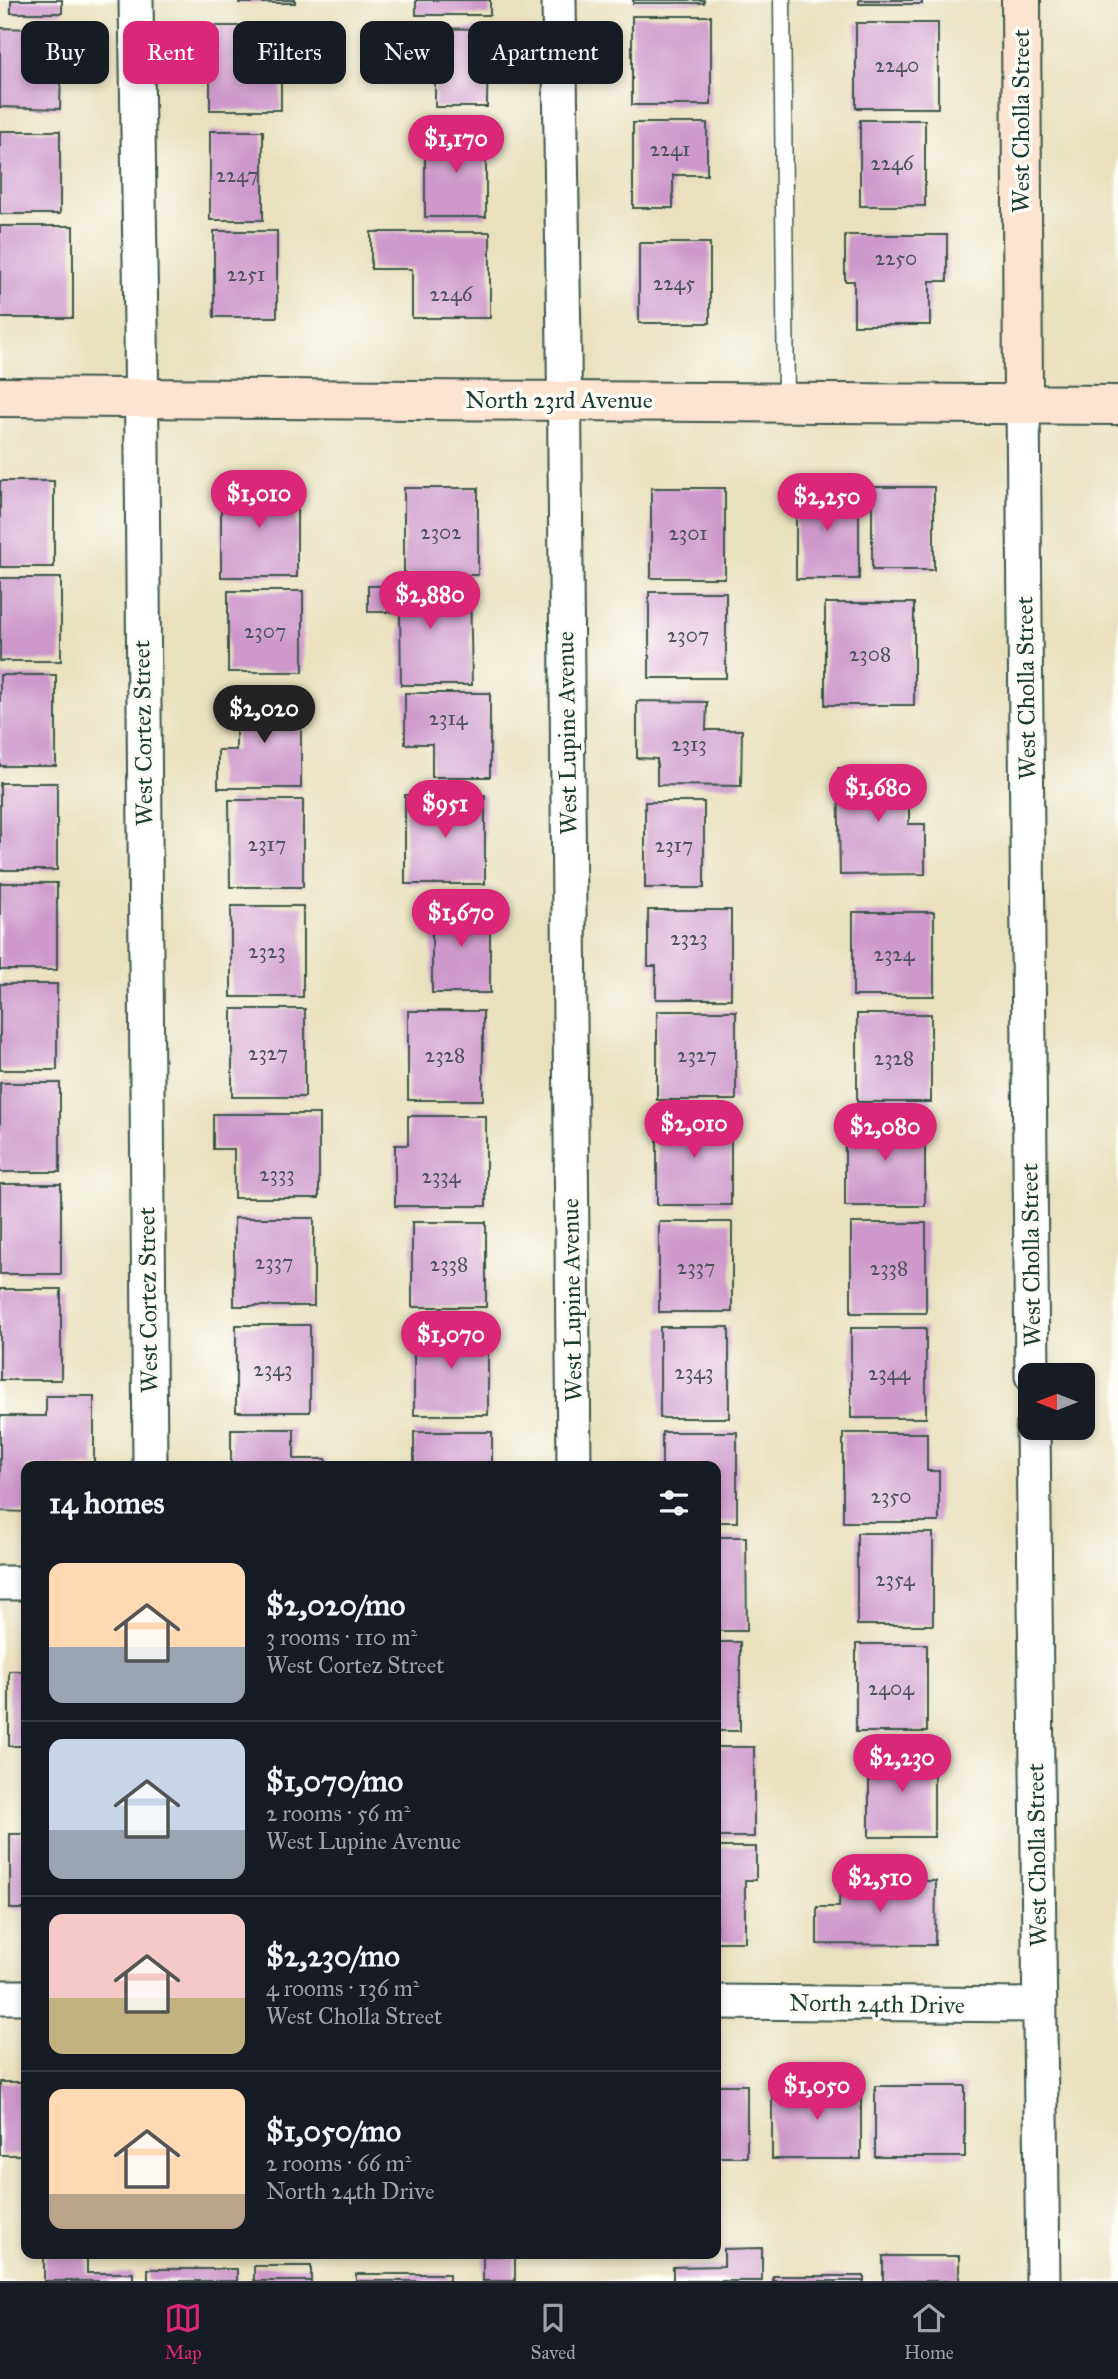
<!DOCTYPE html>
<meta charset="utf-8">
<style>
:root{--surface:#171b24;--page:#242831;--text:#f1f3f6;--muted:#9ea1a6;--line:#363941;--accent:#db2777}
body{margin:0;font-family:"IM FELL Great Primer",serif;background:var(--page);color:var(--text);height:100vh;display:flex;flex-direction:column;font-size:26px;white-space:nowrap}
*{box-sizing:border-box;margin:0}
p{font-size:23px;color:var(--muted)}
.icon{flex:none;width:38px;height:38px;fill:none;stroke:currentColor;stroke-width:2;stroke-linecap:round;stroke-linejoin:round}
.map{position:relative;flex:1;overflow:hidden}
.panel{position:absolute;left:21px;top:1461px;width:700px;height:798px;display:flex;flex-direction:column;background:var(--surface);border-radius:14px;box-shadow:0 4px 10px #0003}
.panel>*{flex:none}
.guide{position:absolute;left:21px;top:21px;width:700px;height:63px;display:flex;gap:14px}
.needle{width:46px;rotate:270deg}
.controls{position:absolute;left:1018px;top:1363px;display:grid;gap:14px}
.controls a{display:grid;place-items:center;width:77px;height:77px;border-radius:14px;background:var(--surface);box-shadow:0 4px 10px #0003;font-size:35px}
.price{position:absolute;translate:-50% -60px;padding:0 16px;border-radius:24px;background:var(--accent);color:#fff;font-size:23px;line-height:46px;filter:drop-shadow(0 2px 4px #0008)}
.price::after{content:'';position:absolute;left:50%;top:42px;width:21px;height:16px;margin-left:-10px;background:inherit;clip-path:polygon(0 0,100% 0,50% 100%)}
.price.on{background:#222;color:#fff}
ul{padding:0;list-style:none}
li{display:flex;align-items:center;gap:21px;height:175px;padding:0 28px}
li+li{border-top:2px solid var(--line)}
li span{display:grid;place-items:center;flex:none;width:196px;height:140px;border-radius:14px;color:#555}
li>.icon{margin-inline-start:auto}
span .icon{width:84px;height:84px;fill:#fffc;stroke-width:1}
li b{font-size:30px}
h2{display:flex;justify-content:space-between;align-items:center;height:84px;padding:0 28px;font-size:30px}
.pill{padding:0 24px;border-radius:14px;background:var(--surface);box-shadow:0 4px 10px #0003;font-size:24px;line-height:63px}
.pill.on{background:var(--accent);color:#fff}
.tab-bar{display:flex;justify-content:space-around;align-items:center;height:98px;border-top:2px solid var(--line);background:var(--surface);font-size:19px;color:var(--muted)}
.tab-bar a{display:grid;justify-items:center;gap:4px}
.tab-bar .on{color:var(--accent)}
.map>svg:first-child{display:block}
</style>
<div class="map">
<svg width="1118" height="2281" viewBox="0 0 1118 2281">
<rect width="100%" height="100%" fill="#fdfcf7"/>
<filter id="ink" filterUnits="userSpaceOnUse"><feTurbulence type="fractalNoise" baseFrequency=".0143" numOctaves="2"/><feDisplacementMap in="SourceGraphic" scale="14" xChannelSelector="R" yChannelSelector="G"/><feConvolveMatrix kernelMatrix="1 2 1 2 8 2 1 2 1" color-interpolation-filters="sRGB"/></filter>
<filter id="wash" filterUnits="userSpaceOnUse"><feTurbulence type="fractalNoise" baseFrequency=".00686" numOctaves="4" result="noise"/><feDisplacementMap in="SourceGraphic" scale="28" xChannelSelector="R" yChannelSelector="G"/><feGaussianBlur stdDeviation="1.57" result="paint"/><feColorMatrix in="noise" values="0 0 0 0 0 0 0 0 0 0 0 0 0 0 0 0 0 1.4 0 .05"/><feComposite in="paint" operator="in"/></filter>
<g filter="url(#wash)">
<rect width="100%" height="100%" fill="#e9e1be"/>
<g id="blocks">
<path fill="#ce98cc" d="M11 0H62V13H11Z
M239 0H295V3H239Z
M416 0H490V15H416Z
M633 0H704V3H633Z
M859 0H922V4H859Z
M632 16H711V105H632Z
M856 23H938V108H856Z
M210 26H281V110H210Z
M0 28 62 30 60 109 0 107Z
M404 28 488 29 487 107H435V81H404Z
M860 120H925V206H860Z
M633 123H707V175H673V208H633Z
M0 131H60V214H0Z
M210 131H263V220H210Z
M425 133H486V217H425Z
M0 226H73V318H0Z
M214 231H277V317H214Z
M371 232H490V318H412V269H371Z
M845 235H947V281H930V325H854V281H845Z
M639 243H710V323H639Z
M0 481H54V567H0Z
M221 484H297V577H221Z
M796 487H859V579H796Z
M872 487H934V570H872Z
M404 488H478V575H404Z
M651 488H725V578H651Z
M0 578H61V661H0Z
M470 585 472 685H401L400 612H368V586Z
M228 591H303V672H228Z
M649 592H726V678H649Z
M825 603H914V705H825Z
M0 675H56V766H0Z
M405 693H490V777H432V744H405Z
M236 696H301V788H218V750H236Z
M637 701 707 702 706 730H742L741 786 657 785V759L637 758Z
M838 768H909V824H925V874L840 875Z
M0 783H57V870H0Z
M405 795H485V884H405Z
M229 800H303V887H230Z
M645 802H704V888H645Z
M0 883H57V970H0Z
M432 905H490V993H432Z
M231 906H303V997H231Z
M648 910H731V999H656V966H648Z
M853 912H934V996H853Z
M0 984H57V1070H0Z
M232 1009H305V1097H232Z
M408 1011H483V1100H408Z
M657 1011H736V1100H657Z
M857 1014H931V1102H857Z
M0 1083H60V1172H0Z
M213 1114H319V1198H234V1149H213Z
M408 1116H486V1206H395V1145H408Z
M657 1116H731V1205H657Z
M845 1120H925V1206H845Z
M0 1184H61V1274H0Z
M234 1218H314V1306H234Z
M412 1222H486V1307H412Z
M659 1222H732V1312H659Z
M851 1223H926V1313H851Z
M0 1289H61V1380H0Z
M236 1325H310V1412H236Z
M660 1327H729V1418H660Z
M414 1328H488V1415H414Z
M851 1328H926V1418H851Z
M46 1396H94V1466H26V1512L0 1511V1416H46Z
M231 1429H294V1459H326V1466H231Z
M414 1432H492V1466H414Z
M662 1432H737V1522H716V1466H662Z
M843 1433H927V1471H939V1522H843Z
M857 1533H933V1625H857Z
M716 1537H746L747 1631H716Z
M716 1642H740V1731H716Z
M856 1644H927V1732H856Z
M9 1671H26V1746H9Z
M716 1747H754V1837H716Z
M869 1751H934V1837H869Z
M10 1834H26V1909H10Z
M716 1847H756V1880H745V1942H716Z
M840 1880 936 1881 935 1945 817 1944V1907H839Z
M0 2082H26V2155H0Z
M716 2085H747V2157H716Z
M772 2086H861V2159H772Z
M875 2086H965V2157H875Z
M762 2248V2281H673V2267L724 2266V2249Z
M44 2254H87V2273H133V2281H44Z
M483 2256H515V2281H483Z
M883 2256H959V2281H883Z
M254 2266H311V2281H254Z
M148 2269H237V2281H148Z
M356 2274H449V2281H356Z
M773 2276H864V2281H773Z"/>
</g>
</g>
<g filter="url(#ink)">
<use href="#blocks" fill-opacity="0" stroke="#3d5649" stroke-width="2"/>
<g fill="none" stroke-linecap="round" stroke-linejoin="round">
<g stroke="#3d5649" stroke-width="19">
<path id="lane" d="M782 0 786 402"/>
</g>
<g stroke="#3d5649" stroke-width="37">
<path id="street" d="M136 0 141 326 150 1466
M559 0 564 348 574 1466
M1023 404 1032 1376
M1033 1428 1043 2281
M0 1583H26
M0 1997H26
M716 2002 1039 2005"/>
</g>
<g stroke="#3d5649" stroke-width="42">
<path id="secondary" d="M1021 0 1023 404
M0 397 1118 405"/>
</g>
<use href="#lane" stroke="#fff" stroke-width="16"/>
<use href="#street" stroke="#fff" stroke-width="33"/>
<use href="#secondary" stroke="#fde4d1" stroke-width="38"/>
</g>
</g>
<g text-anchor="middle" stroke-width="7" stroke-linejoin="round" paint-order="stroke">
<g font-size="21" fill="#4b545a">
<text x="897" y="72">2240</text>
<text x="670" y="156">2241</text>
<text x="892" y="170">2246</text>
<text x="237" y="182">2247</text>
<text x="896" y="265">2250</text>
<text x="246" y="281">2251</text>
<text x="674" y="290">2245</text>
<text x="451" y="301">2246</text>
<text x="441" y="539">2302</text>
<text x="688" y="540">2301</text>
<text x="265" y="638">2307</text>
<text x="688" y="642">2307</text>
<text x="870" y="661">2308</text>
<text x="448" y="725">2314</text>
<text x="689" y="751">2313</text>
<text x="267" y="851">2317</text>
<text x="674" y="852">2317</text>
<text x="689" y="945">2323</text>
<text x="267" y="958">2323</text>
<text x="894" y="961">2324</text>
<text x="268" y="1060">2327</text>
<text x="445" y="1062">2328</text>
<text x="697" y="1062">2327</text>
<text x="894" y="1065">2328</text>
<text x="277" y="1181">2333</text>
<text x="441" y="1183">2334</text>
<text x="274" y="1269">2337</text>
<text x="449" y="1271">2338</text>
<text x="696" y="1274">2337</text>
<text x="889" y="1275">2338</text>
<text x="273" y="1376">2343</text>
<text x="694" y="1379">2343</text>
<text x="889" y="1380">2344</text>
<text x="891" y="1503">2350</text>
<text x="895" y="1586">2354</text>
<text x="891" y="1695">2404</text>
</g>
<g font-size="24" fill="#1f3d34" stroke="#fdfcf7">
<text transform="translate(1021 121) rotate(-90)" y="8">West Cholla Street</text>
<text x="559" y="408">North 23rd Avenue</text>
<text transform="translate(1026 688) rotate(-91)" y="8">West Cholla Street</text>
<text transform="translate(143 733) rotate(-91)" y="8">West Cortez Street</text>
<text transform="translate(567 733) rotate(-91)" y="8">West Lupine Avenue</text>
<text transform="translate(1031 1255) rotate(-91)" y="8">West Cholla Street</text>
<text transform="translate(148 1300) rotate(-91)" y="8">West Cortez Street</text>
<text transform="translate(572 1300) rotate(-91)" y="8">West Lupine Avenue</text>
<text transform="translate(1037 1855) rotate(-91)" y="8">West Cholla Street</text>
<text transform="translate(877 2004) rotate(1)" y="8">North 24th Drive</text>
</g>
</g>
</svg>
<div class="controls">
<a><svg class="needle" viewBox="-14 -14 28 28"><path d="M0-13l5 13h-10z" fill="#e53935"/><path d="M0 13l5-13h-10z" fill="#9ea1a6"/></svg></a>
</div>
<b class="price" style="left:456px;top:175px">$1,170</b>
<b class="price" style="left:259px;top:530px">$1,010</b>
<b class="price" style="left:827px;top:533px">$2,250</b>
<b class="price" style="left:430px;top:631px">$2,880</b>
<b class="price on" style="left:264px;top:745px">$2,020</b>
<b class="price" style="left:878px;top:824px">$1,680</b>
<b class="price" style="left:445px;top:840px">$951</b>
<b class="price" style="left:461px;top:949px">$1,670</b>
<b class="price" style="left:694px;top:1160px">$2,010</b>
<b class="price" style="left:885px;top:1163px">$2,080</b>
<b class="price" style="left:451px;top:1371px">$1,070</b>
<b class="price" style="left:902px;top:1794px">$2,230</b>
<b class="price" style="left:880px;top:1914px">$2,510</b>
<b class="price" style="left:817px;top:2122px">$1,050</b>
<div class="guide">
<a class="pill">Buy</a>
<a class="pill on">Rent</a>
<a class="pill">Filters</a>
<a class="pill">New</a>
<a class="pill">Apartment</a>
</div>
<section class="panel">
<h2>14 homes<svg class="icon" aria-label="filters" viewBox="0 0 24 24"><path d="M4 7h16M4 17h16"/><circle cx="9" cy="7" r="2"/><circle cx="15" cy="17" r="2"/></svg></h2>
<ul>
<li><span style="background:linear-gradient(#ffd9b3 60%,#9aa5b1 0)"><svg class="icon" aria-label="home" viewBox="0 0 24 24"><path d="M3 11l9-7 9 7M6 9v11h12V9"/></svg></span><div><b>$2,020/mo</b><p>3 rooms · 110 m²</p><p>West Cortez Street</p></div></li>
<li><span style="background:linear-gradient(#c9d6e8 65%,#9aa5b1 0)"><svg class="icon" aria-label="home" viewBox="0 0 24 24"><path d="M3 11l9-7 9 7M6 9v11h12V9"/></svg></span><div><b>$1,070/mo</b><p>2 rooms · 56 m²</p><p>West Lupine Avenue</p></div></li>
<li><span style="background:linear-gradient(#f6c9c9 60%,#c2b280 0)"><svg class="icon" aria-label="home" viewBox="0 0 24 24"><path d="M3 11l9-7 9 7M6 9v11h12V9"/></svg></span><div><b>$2,230/mo</b><p>4 rooms · 136 m²</p><p>West Cholla Street</p></div></li>
<li><span style="background:linear-gradient(#ffd9b3 75%,#b9a48a 0)"><svg class="icon" aria-label="home" viewBox="0 0 24 24"><path d="M3 11l9-7 9 7M6 9v11h12V9"/></svg></span><div><b>$1,050/mo</b><p>2 rooms · 66 m²</p><p>North 24th Drive</p></div></li>
</ul>
</section>
</div>
<nav class="tab-bar">
<a class="on"><svg class="icon" aria-label="map" viewBox="0 0 24 24"><path d="M3 6l6-2 6 2 6-2v14l-6 2-6-2-6 2zM9 4v14M15 6v14"/></svg>Map</a>
<a><svg class="icon" aria-label="saved" viewBox="0 0 24 24"><path d="M7 4h10v16l-5-4-5 4z"/></svg>Saved</a>
<a><svg class="icon" aria-label="home" viewBox="0 0 24 24"><path d="M3 11l9-7 9 7M6 9v11h12V9"/></svg>Home</a>
</nav>
